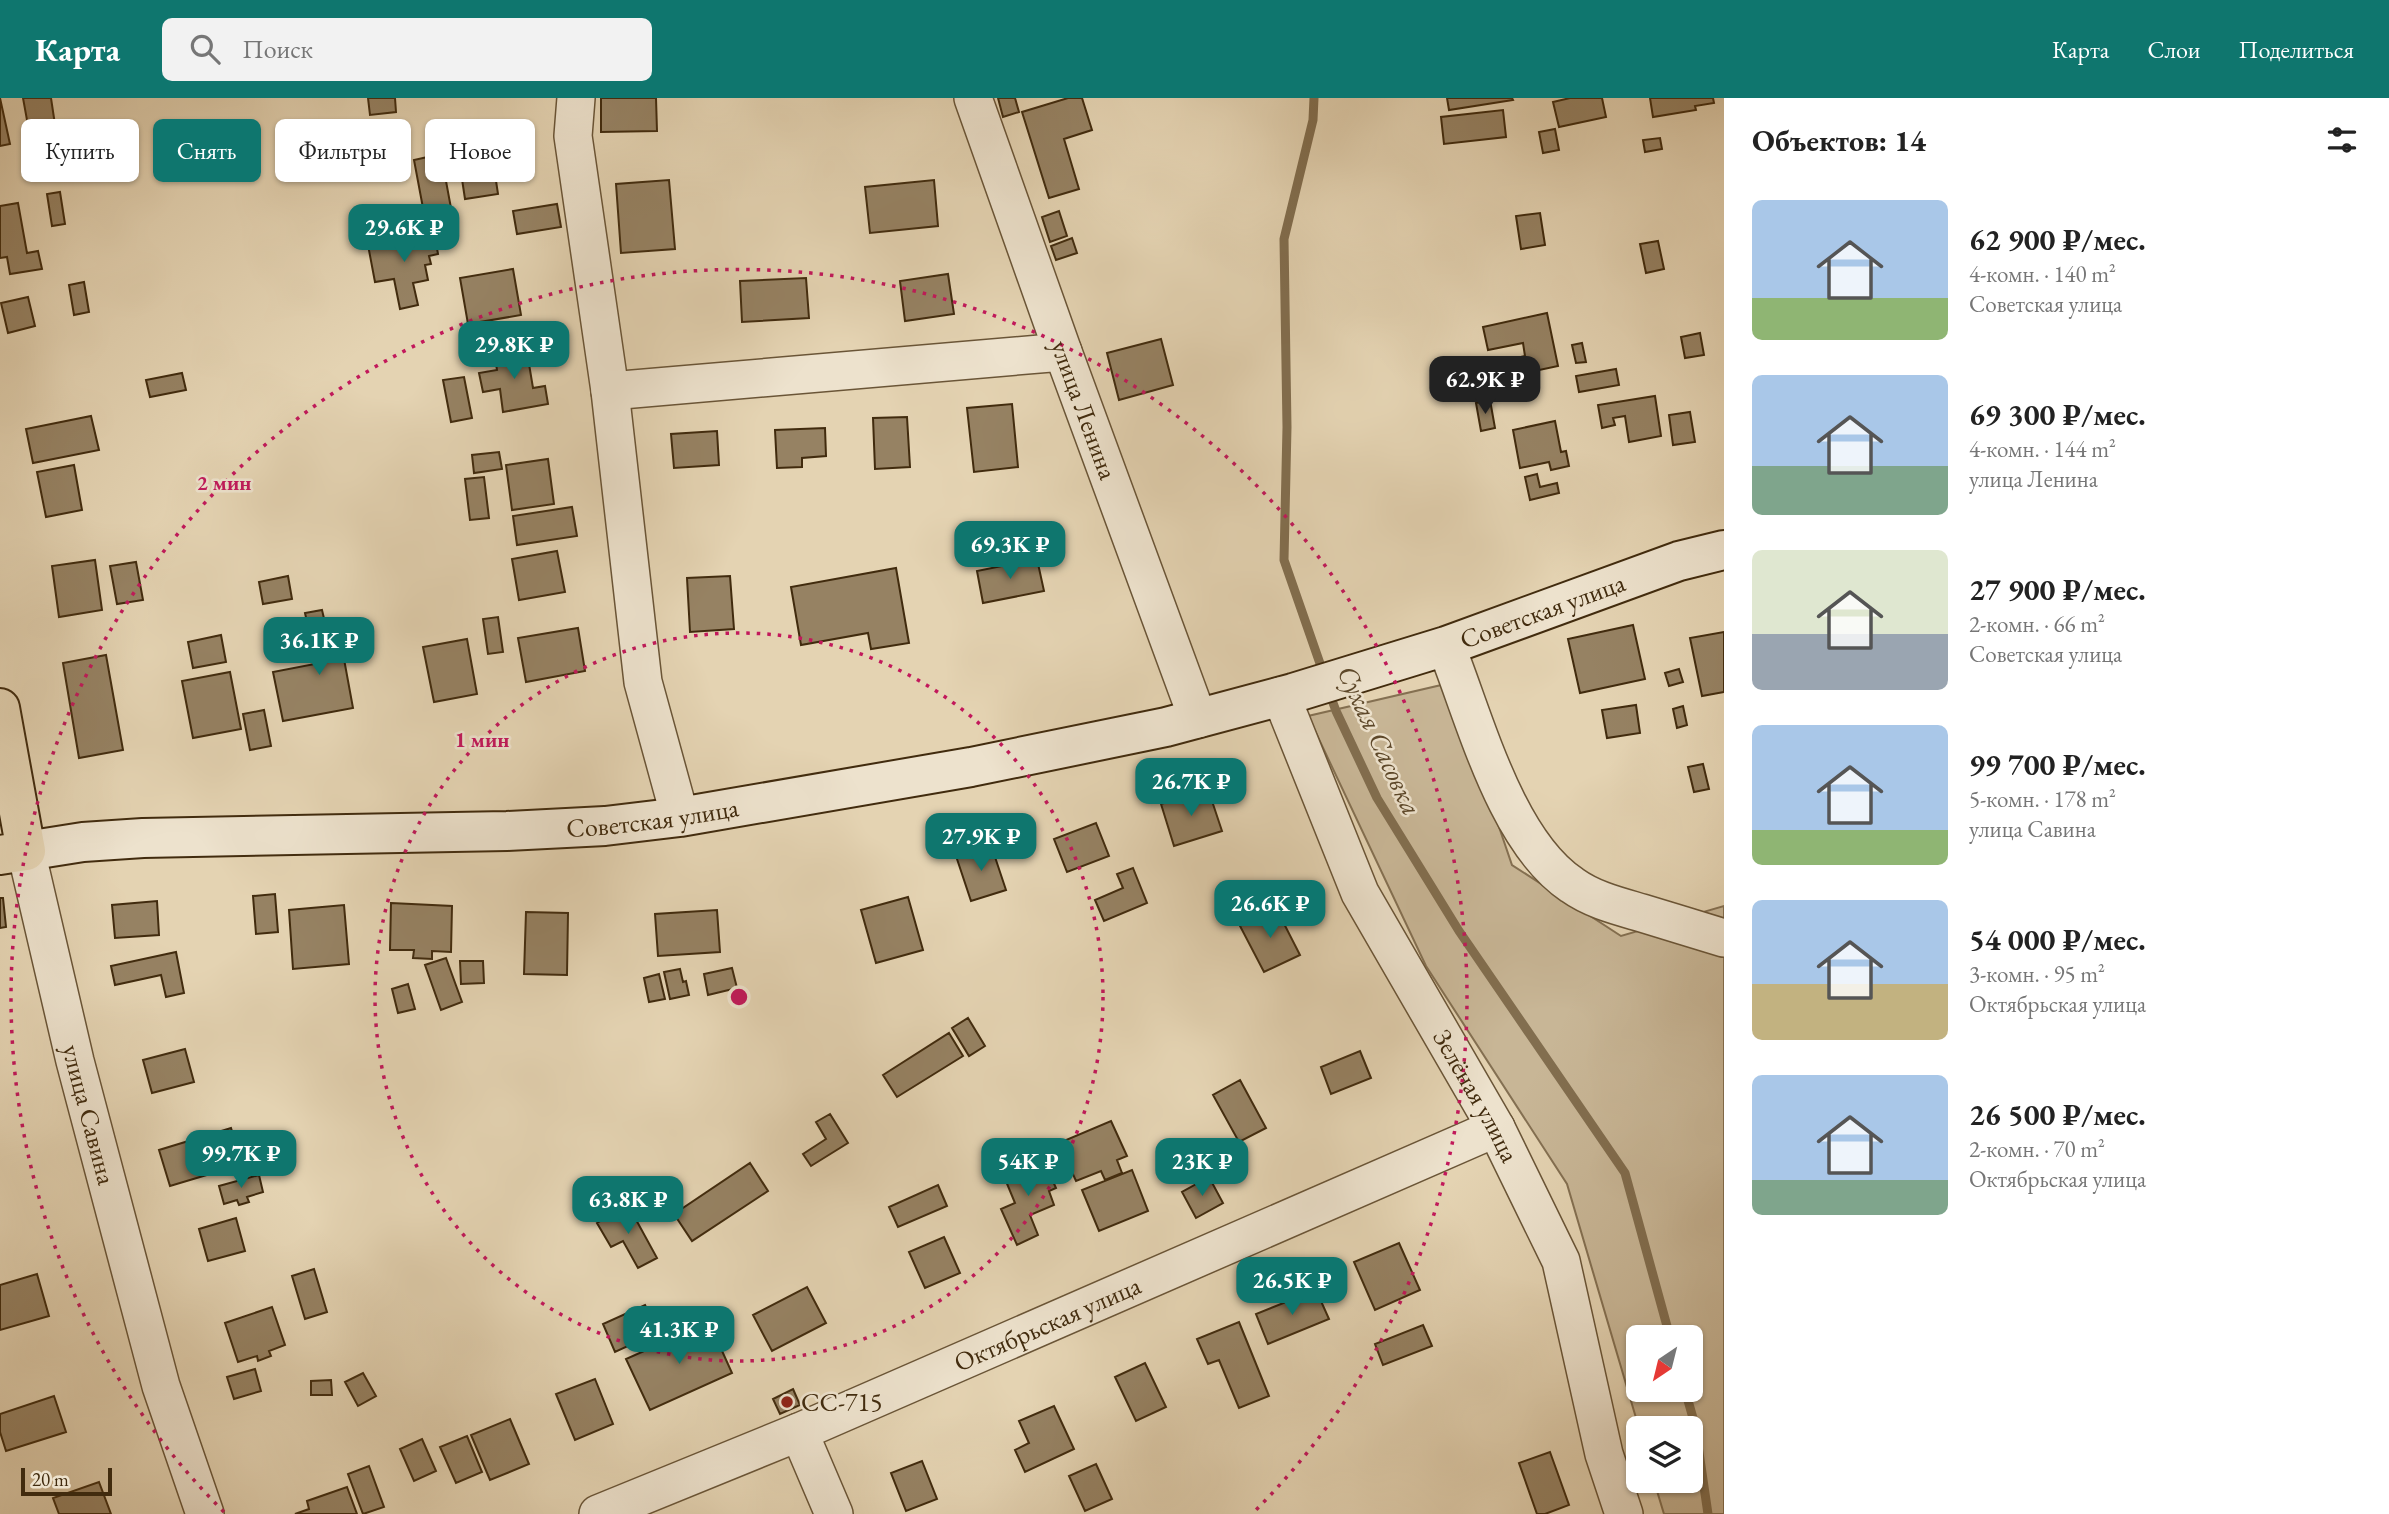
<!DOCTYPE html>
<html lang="ru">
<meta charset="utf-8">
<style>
:root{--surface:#fff;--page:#f2f2f2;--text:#222;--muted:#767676;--accent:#0f766e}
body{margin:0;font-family:"EB Garamond",serif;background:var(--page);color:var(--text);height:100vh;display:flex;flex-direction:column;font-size:26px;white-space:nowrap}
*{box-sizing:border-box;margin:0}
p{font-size:23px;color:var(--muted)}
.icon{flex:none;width:38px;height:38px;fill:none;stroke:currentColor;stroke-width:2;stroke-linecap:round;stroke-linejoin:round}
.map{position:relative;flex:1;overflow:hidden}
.details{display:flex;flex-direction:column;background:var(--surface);width:665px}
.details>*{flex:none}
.top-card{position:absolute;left:21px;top:21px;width:665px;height:63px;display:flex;gap:14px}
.needle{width:46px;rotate:215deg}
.buttons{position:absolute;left:1626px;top:1227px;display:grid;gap:14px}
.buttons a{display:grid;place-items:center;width:77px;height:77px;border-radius:10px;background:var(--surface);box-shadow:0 2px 5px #0004;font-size:35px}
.scale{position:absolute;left:21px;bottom:18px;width:91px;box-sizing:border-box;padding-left:7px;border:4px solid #412b0e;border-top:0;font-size:19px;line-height:24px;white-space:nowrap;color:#412b0e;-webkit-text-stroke:5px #ede2cd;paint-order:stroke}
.price{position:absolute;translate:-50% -60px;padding:0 16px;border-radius:14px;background:var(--accent);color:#fff;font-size:23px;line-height:46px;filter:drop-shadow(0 2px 4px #0008)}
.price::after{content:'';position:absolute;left:50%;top:42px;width:21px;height:16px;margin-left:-10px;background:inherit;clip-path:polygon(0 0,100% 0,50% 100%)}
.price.active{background:#222;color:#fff}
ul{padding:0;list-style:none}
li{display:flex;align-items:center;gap:21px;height:175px;padding:0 28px}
li span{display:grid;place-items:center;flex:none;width:196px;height:140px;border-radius:10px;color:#555}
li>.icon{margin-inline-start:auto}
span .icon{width:84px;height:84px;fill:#fffc;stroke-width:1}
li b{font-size:30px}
h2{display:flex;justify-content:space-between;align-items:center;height:84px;padding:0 28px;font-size:30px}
.chip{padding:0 24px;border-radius:10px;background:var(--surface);box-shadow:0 2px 5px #0004;font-size:24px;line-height:63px}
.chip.active{background:var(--accent);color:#fff}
header{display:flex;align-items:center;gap:42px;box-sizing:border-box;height:98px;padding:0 35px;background:var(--accent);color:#fff}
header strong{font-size:33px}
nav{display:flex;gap:38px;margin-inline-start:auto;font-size:24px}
.search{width:490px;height:63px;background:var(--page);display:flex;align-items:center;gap:18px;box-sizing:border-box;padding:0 24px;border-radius:10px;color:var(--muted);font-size:26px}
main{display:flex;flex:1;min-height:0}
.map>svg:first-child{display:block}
</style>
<header>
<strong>Карта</strong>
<div class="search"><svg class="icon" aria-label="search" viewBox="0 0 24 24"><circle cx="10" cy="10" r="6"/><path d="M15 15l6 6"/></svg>Поиск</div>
<nav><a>Карта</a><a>Слои</a><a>Поделиться</a></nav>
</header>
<main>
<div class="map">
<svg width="1724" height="1416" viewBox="0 0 1724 1416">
<rect width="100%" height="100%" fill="#e4d3b2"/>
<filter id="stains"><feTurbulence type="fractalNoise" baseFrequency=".00286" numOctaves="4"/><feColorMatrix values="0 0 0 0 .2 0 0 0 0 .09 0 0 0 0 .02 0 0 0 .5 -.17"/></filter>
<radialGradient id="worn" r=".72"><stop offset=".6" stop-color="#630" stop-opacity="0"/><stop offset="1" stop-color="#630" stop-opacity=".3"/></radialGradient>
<path fill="#c8b696" stroke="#847052" stroke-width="2" fill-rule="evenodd" d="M1450 585 1512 767 1621 838 1724 808V1416H1664L1654 1383 1690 1382V1330H1639L1567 1086 1426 868 1308 618ZM1638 1239H1690V1292H1638Z"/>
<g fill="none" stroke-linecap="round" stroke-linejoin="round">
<path stroke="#826e4f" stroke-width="9" d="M1314 0 1313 22 1284 141 1287 329 1284 462 1324 577
M1329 594 1336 613 1377 700 1459 833 1625 1075 1670 1239
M1685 1292 1695 1327 1708 1416"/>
</g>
<path fill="#968263" stroke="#412b0e" stroke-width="2" d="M0 0 10 46 0 48Z
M23 0H51L57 40 31 44Z
M368 0H395L396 14 370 17Z
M601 0H656L657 33 601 34Z
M998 0H1015L1019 14 1003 19Z
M1068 0H1082L1092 32 1064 41 1079 91 1049 100 1022 14Z
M1447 0H1512L1513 2 1449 12Z
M1570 0H1602L1606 19 1559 29 1553 4Z
M1650 0H1713L1714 5 1695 8 1696 12 1653 19Z
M1503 12 1506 39 1444 46 1441 19Z
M1555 31 1559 52 1543 55 1539 34Z
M1660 40 1662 51 1645 54 1643 42Z
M490 43 498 96 465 101 457 48Z
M441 56 453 121 426 126 414 62Z
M669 82 675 151 621 155 616 86Z
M934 82 938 128 870 135 865 89Z
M60 94 65 126 52 128 47 96Z
M18 105 27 155 38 153 42 171 10 176 7 159 0 160V108Z
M557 106 561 129 517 136 513 113Z
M1059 113 1067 138 1050 144 1042 119Z
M1540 115 1545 147 1521 151 1516 118Z
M434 134 438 156 429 158 431 166 425 167 428 182 413 185 418 207 400 211 394 181 375 184 368 147Z
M1072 140 1077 155 1056 162 1051 148Z
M1658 143 1664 171 1646 175 1640 146Z
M513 171 521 217 468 226 460 180Z
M948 176 954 216 905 223 900 183Z
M806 180 809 220 742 224 740 183Z
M84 184 89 214 74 217 69 187Z
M28 199 35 228 8 235 1 205Z
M1547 215 1558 268 1516 277 1512 261 1525 258 1523 245 1488 252 1483 229Z
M1700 235 1704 257 1685 260 1681 239Z
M1161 241 1173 287 1119 302 1107 255Z
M1582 245 1586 264 1576 265 1572 247Z
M526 248 533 290 545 288 548 306 503 314 500 291 483 294 479 275 497 272 494 253Z
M1616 271 1619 287 1579 294 1576 278Z
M182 275 186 292 150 299 146 282Z
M464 279 472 320 451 324 443 282Z
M1655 298 1661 338 1629 344 1625 318 1613 320 1615 327 1602 330 1598 307Z
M1490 302 1495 330 1481 333 1476 305Z
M1012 306 1018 369 974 374 967 310Z
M1690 314 1695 344 1673 347 1669 317Z
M91 318 99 352 33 365 26 331Z
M907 319 910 369 875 371 873 320Z
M1555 323 1561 354 1566 353 1569 368 1551 372 1549 364 1520 370 1513 332Z
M825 330 826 358 802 360V369L777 370 775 332Z
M717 333 719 367 674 370 671 336Z
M499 354 502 371 474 375 472 357Z
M548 361 554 406 512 412 506 367Z
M74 367 82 412 46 419 37 374Z
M1537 376 1540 389 1557 385 1559 395 1530 402 1525 379Z
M484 379 489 420 470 422 465 381Z
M572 409 577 438 517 447 513 418Z
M557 453 565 494 519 502 512 461Z
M1037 461 1044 493 983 505 977 473Z
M95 462 102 512 59 519 52 468Z
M136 464 143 502 117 506 110 468Z
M896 470 909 545 871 551 868 535 801 547 791 489Z
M288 478 292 501 263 506 259 484Z
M730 478 734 531 690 534 687 480Z
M322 512 326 529 309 533 305 515Z
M498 519 503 554 488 556 483 521Z
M351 523 358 559 344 561 353 610 283 623 273 574 320 565 314 532Z
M1633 527 1645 581 1580 595 1568 541Z
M578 530 585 573 526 584 518 540Z
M1724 534V594L1702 598 1690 540Z
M221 537 226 564 193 570 188 544Z
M467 541 477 596 434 604 423 549Z
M106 557 123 652 79 660 63 565Z
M1679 571 1683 584 1669 588 1665 575Z
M230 574 241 631 193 640 182 583Z
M1636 607 1640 635 1607 640 1602 612Z
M1683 608 1687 627 1677 630 1673 611Z
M264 612 271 648 250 652 243 616Z
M1703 666 1709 691 1694 694 1688 669Z
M1208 691 1222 733 1174 748 1161 706Z
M1096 725 1109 758 1067 774 1054 741Z
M991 747 1006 792 971 803 956 758Z
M1133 770 1147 805 1104 823 1095 802 1123 790 1117 776Z
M275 796 278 834 256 836 253 798Z
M908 799 923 852 876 865 861 812Z
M0 800H3L6 829 0 830Z
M157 803 159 837 115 840 112 807Z
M391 805 452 808 451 854 432 853V861L413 860 414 852H390Z
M344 807 349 866 293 871 289 812Z
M1276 810 1300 857 1264 874 1240 828Z
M717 812 720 854 658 858 655 816Z
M526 814 568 815 567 877 524 876Z
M176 854 184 895 166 899 161 877 115 887 111 868Z
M446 860 462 904 441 912 425 867Z
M460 863H483L484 885 461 886Z
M732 870 737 890 708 897 704 876Z
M680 871 683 884 686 883 689 897 670 901 664 874Z
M659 876 665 901 649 904 644 880Z
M408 886 415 911 398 915 392 891Z
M968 920 985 948 969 958 952 930Z
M949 935 963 958 897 999 883 977Z
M185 951 194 984 152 995 143 962Z
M1360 953 1371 980 1331 996 1321 969Z
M1240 982 1266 1030 1239 1044 1213 997Z
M830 1016 848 1045 811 1068 803 1056 826 1041 816 1024Z
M1111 1023 1127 1058 1117 1062 1122 1075 1105 1082 1101 1073 1076 1083 1059 1045Z
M231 1030 234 1040 222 1043 230 1070 170 1088 159 1052Z
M1042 1059 1056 1090 1049 1093 1054 1107 1030 1117 1038 1137 1017 1147 1001 1111 1015 1105 1003 1076Z
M750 1065 768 1093 692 1143 674 1116Z
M1132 1072 1148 1113 1099 1133 1082 1092Z
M259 1077 263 1094 247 1099 249 1104 239 1107 237 1102 224 1106 219 1088Z
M1209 1079 1223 1105 1196 1120 1182 1094Z
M938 1087 947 1108 898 1129 889 1109Z
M628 1107 657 1160 638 1170 623 1143 611 1149 597 1125Z
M236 1120 245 1153 208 1163 199 1131Z
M944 1139 960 1175 925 1190 909 1154Z
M1399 1145 1420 1192 1375 1212 1354 1164Z
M314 1171 327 1214 305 1221 292 1178Z
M37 1176 49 1218 0 1232V1187Z
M807 1189 826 1225 772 1253 753 1217Z
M1316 1192 1329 1221 1268 1246 1256 1216Z
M645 1207 648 1214 655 1211 665 1231 615 1254 603 1226Z
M272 1209 285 1247 269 1253 271 1258 258 1263 257 1258 238 1264 225 1225Z
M709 1224 732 1275 650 1312 626 1261Z
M1239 1224 1269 1298 1239 1310 1219 1262 1208 1266 1197 1241Z
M1423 1227 1432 1248 1383 1267 1375 1246Z
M1145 1265 1166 1309 1136 1323 1115 1279Z
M255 1271 261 1293 234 1301 227 1279Z
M363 1275 376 1298 358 1308 345 1284Z
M595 1281 613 1326 575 1342 556 1296Z
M331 1282 332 1297H311V1283Z
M793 1291 800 1307 780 1316 773 1301Z
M54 1298 66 1334 6 1353 0 1334V1316Z
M1054 1308 1074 1351 1025 1374 1015 1352 1029 1345 1019 1323Z
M510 1321 529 1366 490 1382 471 1337Z
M467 1338 482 1374 456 1385 440 1349Z
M422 1341 436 1373 414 1383 400 1351Z
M1550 1354 1569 1407 1545 1416H1537L1519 1365Z
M922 1363 937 1401 906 1413 891 1375Z
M1096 1366 1112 1401 1085 1413 1069 1378Z
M369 1368 384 1409 363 1416 348 1376Z
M99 1384 111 1416H59L53 1400Z
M347 1389 357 1416H295L309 1411 307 1403Z"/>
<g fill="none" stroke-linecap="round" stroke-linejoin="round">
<g stroke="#6a5537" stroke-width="40">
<g id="street">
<path d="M576 0 573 38 610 293 643 584 680 719"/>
<path id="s1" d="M973 0 1063 254 1198 621"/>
<path d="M610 293 1063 254"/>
<path d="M1446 548C1475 621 1506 743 1572 787 1593 802 1618 808 1642 815 1669 823 1697 832 1724 840"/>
<path id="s2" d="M1281 598 1360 795 1496 1030 1561 1163 1604 1356 1624 1416"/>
<path id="s3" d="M26 753 75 963 161 1288 205 1416"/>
<path d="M799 1334 834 1416"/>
<path id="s4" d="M598 1416 799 1334 1496 1030"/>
</g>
</g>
<g stroke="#412b0e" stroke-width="42">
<g id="secondary">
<path id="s5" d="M26 753 83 744 143 740 507 733 605 728 680 719 971 669 1166 629 1293 595 1446 548 1679 463 1724 452"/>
</g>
</g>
<g stroke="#412b0e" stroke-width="42">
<path id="primary" d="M0 610 26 753 0 757"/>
</g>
<use href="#street" stroke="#ede2cd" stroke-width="37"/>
<use href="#secondary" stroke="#ede2cd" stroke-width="38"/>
<use href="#primary" stroke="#e4d3b2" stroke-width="38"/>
</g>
<g fill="none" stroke="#c2185b" stroke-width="3.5" stroke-dasharray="3.5 7">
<circle cx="739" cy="899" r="364"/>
<path d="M224 1414A728 728 0 1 1 1254 1414"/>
</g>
<circle fill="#8f2418" stroke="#ede2cd" stroke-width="2.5" cx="787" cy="1304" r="7"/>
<g text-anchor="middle" stroke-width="5" stroke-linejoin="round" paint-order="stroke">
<g font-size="26" fill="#412b0e" stroke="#ede2cd">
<text dy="9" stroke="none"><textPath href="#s1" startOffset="331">улица Ленина</textPath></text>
<text dy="9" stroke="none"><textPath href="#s5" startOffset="1544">Советская улица</textPath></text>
<text dy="9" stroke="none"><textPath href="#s5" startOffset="628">Советская улица</textPath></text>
<text dy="9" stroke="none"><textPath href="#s2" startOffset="446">Зелёная улица</textPath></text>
<text dy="9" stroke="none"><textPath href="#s3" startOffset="271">улица Савина</textPath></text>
<text dy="9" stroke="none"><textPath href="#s4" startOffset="488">Октябрьская улица</textPath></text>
</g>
<g font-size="26" fill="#412b0e" stroke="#ede2cd" text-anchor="start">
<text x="801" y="1313">СС-715</text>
</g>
<g font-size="28" font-style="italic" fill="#5c4729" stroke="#ede2cd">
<text transform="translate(1380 642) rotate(65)" y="10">Сухая Сасовка</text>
</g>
</g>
<circle cx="739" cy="899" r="10" fill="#c2185b" stroke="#ede2cd" stroke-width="3.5"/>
<g font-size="21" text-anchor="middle" font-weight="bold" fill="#c2185b" stroke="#ede2cd" stroke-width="5" stroke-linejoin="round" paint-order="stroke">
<text x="224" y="392">2 мин</text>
<text x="482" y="649">1 мин</text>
</g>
<rect width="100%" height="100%" filter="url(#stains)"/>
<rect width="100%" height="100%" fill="url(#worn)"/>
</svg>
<div class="buttons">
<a><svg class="needle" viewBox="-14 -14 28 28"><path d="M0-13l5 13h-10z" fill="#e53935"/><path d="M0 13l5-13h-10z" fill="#767676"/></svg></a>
<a><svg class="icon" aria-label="layers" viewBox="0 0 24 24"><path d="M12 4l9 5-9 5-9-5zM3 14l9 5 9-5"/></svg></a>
</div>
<div class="scale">20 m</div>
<b class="price" style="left:404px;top:166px">29.6K ₽</b>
<b class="price" style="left:514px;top:283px">29.8K ₽</b>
<b class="price active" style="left:1485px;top:318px">62.9K ₽</b>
<b class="price" style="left:1010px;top:483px">69.3K ₽</b>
<b class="price" style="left:319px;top:579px">36.1K ₽</b>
<b class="price" style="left:1191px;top:720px">26.7K ₽</b>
<b class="price" style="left:981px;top:775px">27.9K ₽</b>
<b class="price" style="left:1270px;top:842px">26.6K ₽</b>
<b class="price" style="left:241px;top:1092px">99.7K ₽</b>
<b class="price" style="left:1028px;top:1100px">54K ₽</b>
<b class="price" style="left:1202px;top:1100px">23K ₽</b>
<b class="price" style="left:628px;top:1138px">63.8K ₽</b>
<b class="price" style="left:1292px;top:1219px">26.5K ₽</b>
<b class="price" style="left:679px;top:1268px">41.3K ₽</b>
<div class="top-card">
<a class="chip">Купить</a>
<a class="chip active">Снять</a>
<a class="chip">Фильтры</a>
<a class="chip">Новое</a>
</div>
</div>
<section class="details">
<h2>Объектов: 14<svg class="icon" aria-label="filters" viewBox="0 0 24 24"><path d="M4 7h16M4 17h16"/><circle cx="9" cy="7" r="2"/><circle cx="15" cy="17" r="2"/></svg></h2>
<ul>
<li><span style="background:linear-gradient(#a9c7e8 70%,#8fb573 0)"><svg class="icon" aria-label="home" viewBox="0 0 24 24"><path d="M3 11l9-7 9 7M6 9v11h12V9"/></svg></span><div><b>62 900 ₽/мес.</b><p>4-комн. · 140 m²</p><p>Советская улица</p></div></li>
<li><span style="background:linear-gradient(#a9c7e8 65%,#7fa58c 0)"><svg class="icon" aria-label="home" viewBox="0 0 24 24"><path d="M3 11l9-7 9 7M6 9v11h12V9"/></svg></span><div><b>69 300 ₽/мес.</b><p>4-комн. · 144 m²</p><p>улица Ленина</p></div></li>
<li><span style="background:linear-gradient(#dfe7d0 60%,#9aa5b1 0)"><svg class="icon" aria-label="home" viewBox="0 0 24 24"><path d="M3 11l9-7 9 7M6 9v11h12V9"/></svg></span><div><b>27 900 ₽/мес.</b><p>2-комн. · 66 m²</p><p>Советская улица</p></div></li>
<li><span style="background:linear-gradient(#a9c7e8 75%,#8fb573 0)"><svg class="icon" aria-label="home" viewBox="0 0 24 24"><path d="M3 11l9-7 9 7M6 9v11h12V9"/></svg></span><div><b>99 700 ₽/мес.</b><p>5-комн. · 178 m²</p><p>улица Савина</p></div></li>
<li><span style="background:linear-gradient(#a9c7e8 60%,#c2b280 0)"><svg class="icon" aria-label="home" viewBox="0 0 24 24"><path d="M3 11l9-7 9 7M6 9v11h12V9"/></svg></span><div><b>54 000 ₽/мес.</b><p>3-комн. · 95 m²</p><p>Октябрьская улица</p></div></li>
<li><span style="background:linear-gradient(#a9c7e8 75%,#7fa58c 0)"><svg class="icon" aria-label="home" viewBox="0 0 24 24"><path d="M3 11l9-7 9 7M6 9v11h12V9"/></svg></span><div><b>26 500 ₽/мес.</b><p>2-комн. · 70 m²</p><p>Октябрьская улица</p></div></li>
</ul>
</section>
</main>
